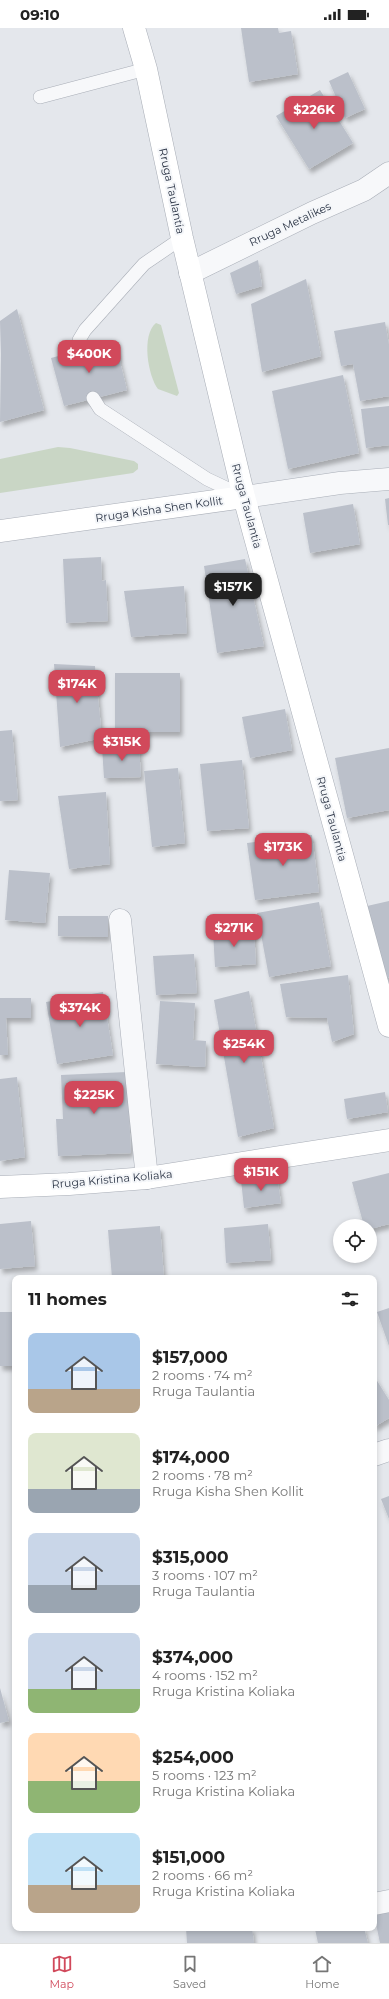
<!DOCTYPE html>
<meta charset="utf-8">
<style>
:root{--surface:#fff;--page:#f6f6f6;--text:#222;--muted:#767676;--line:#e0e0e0;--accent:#d1495b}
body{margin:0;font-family:Montserrat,sans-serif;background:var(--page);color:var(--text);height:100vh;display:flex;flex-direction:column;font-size:15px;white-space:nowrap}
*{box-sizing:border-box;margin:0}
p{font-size:13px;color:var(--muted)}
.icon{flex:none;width:22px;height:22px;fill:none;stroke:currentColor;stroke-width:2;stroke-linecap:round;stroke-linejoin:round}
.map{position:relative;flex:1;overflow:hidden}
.details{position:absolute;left:12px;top:1247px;width:365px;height:656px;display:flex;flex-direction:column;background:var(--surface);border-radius:8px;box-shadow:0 2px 6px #0003}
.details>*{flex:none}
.buttons{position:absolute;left:333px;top:1191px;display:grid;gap:8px}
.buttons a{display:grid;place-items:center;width:44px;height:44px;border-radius:50%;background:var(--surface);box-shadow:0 2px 6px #0003;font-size:20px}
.price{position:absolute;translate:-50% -34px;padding:0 9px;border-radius:8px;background:var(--accent);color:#fff;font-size:13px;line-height:26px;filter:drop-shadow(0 1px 2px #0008)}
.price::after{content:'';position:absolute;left:50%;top:24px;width:12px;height:9px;margin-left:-6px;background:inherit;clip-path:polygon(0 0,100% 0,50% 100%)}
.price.active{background:#222;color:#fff}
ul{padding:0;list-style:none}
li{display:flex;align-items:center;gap:12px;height:100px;padding:0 16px}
li span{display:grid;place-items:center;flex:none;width:112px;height:80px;border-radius:8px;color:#555}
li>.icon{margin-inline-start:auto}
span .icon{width:48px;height:48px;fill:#fffc;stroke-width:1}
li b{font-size:17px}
h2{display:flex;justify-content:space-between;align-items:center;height:48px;padding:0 16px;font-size:17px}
.status{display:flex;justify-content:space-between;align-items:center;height:28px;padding:0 20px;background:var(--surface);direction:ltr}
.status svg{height:11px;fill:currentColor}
.dock{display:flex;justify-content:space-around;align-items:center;height:56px;border-top:1px solid var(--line);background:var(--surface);font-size:11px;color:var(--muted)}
.dock a{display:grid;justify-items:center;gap:2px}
.dock .active{color:var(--accent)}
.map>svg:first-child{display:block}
</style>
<div class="status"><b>09:10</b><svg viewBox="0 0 49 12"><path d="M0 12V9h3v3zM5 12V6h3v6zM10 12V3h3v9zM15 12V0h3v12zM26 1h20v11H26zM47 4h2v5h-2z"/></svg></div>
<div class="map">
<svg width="389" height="1915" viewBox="0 0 389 1915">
<defs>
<filter id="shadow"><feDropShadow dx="2.5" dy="4.5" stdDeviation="2" flood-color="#0004"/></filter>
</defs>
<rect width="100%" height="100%" fill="#e4e7ec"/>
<path fill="#c9d6c5" d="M156 295 161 297 179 365 177 368 158 361C148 348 141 307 156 295Z
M58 419 70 420 134 433 138 436V441L133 445 0 465V431Z"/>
<path fill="#bbc0ca" filter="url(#shadow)" d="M241 0H278L279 5 291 3 298 46 249 54Z
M348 44 365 81 345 90 329 53Z
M320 62 353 115 309 141 276 88Z
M258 232 262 258 236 266 230 245Z
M306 251 321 328 262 344 251 276Z
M17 281 44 382 0 394 1 325 0 293Z
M385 294 389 317V368L360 373 353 336 341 338 334 303Z
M115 313 127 362 64 378 51 330Z
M343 347 359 425 288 441 272 363Z
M389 378V417L366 420 361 381Z
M389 470V497H388L385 471Z
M353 476 360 516 310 525 303 485Z
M101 529 102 553 106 552 108 593 66 595 63 531Z
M245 531 264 618 217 625 204 538Z
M184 558 187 605 131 609 124 563Z
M54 636 95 638 102 710 60 719Z
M115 645H180V704H115Z
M285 681 292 722 250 730 242 689Z
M12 702 18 772 0 773V703Z
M139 718 141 749 104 750 102 719Z
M389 720V782L347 790 335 730Z
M242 732 249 800 207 803 200 736Z
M178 740 185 815 152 819 144 743Z
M106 764 110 836 69 841 58 768Z
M312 807 319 864 255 872 247 815Z
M9 842 50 845 45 895 5 892Z
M389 873V949L384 951 367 878Z
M319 874 331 938 269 949 257 885Z
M58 888H108V909L58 908Z
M254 902 256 936 215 939 213 904Z
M194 926 197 965 156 967 153 928Z
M348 947 354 1006 332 1014 327 990 286 989 280 956Z
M249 963 274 1100 238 1109 214 972Z
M103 964 113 1027 57 1036 46 974Z
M0 970H31V990H6L8 1027H0Z
M160 973 195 975 193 1012 206 1013 205 1039 156 1036Z
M127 1044 131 1125 58 1128 56 1091H63L61 1047Z
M17 1049 25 1129 0 1133V1051Z
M385 1064 388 1084 347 1091 344 1071Z
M389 1145V1196L370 1201V1198H364L352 1154Z
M277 1148 281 1175 244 1180 241 1152Z
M31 1193 35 1238 0 1241V1196Z
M268 1196 271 1232 226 1235 224 1200Z
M160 1198 164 1250H112L108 1202Z
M38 1247V1250H18V1248Z
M389 1280V1318L377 1284Z
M0 1284H15V1338H0Z
M374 1348 389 1372V1390L374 1399Z
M389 1468V1491L381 1471Z
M0 1660 9 1693 0 1695Z
M389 1883V1915H380L374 1886Z
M186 1900H252L254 1915H187Z
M318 1900H364L368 1915H318L315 1901Z"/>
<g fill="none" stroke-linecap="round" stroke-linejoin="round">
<g stroke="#a9aeb7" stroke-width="14">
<path id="lane" d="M40 69 146 41
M81 322 79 312 85 302 144 236 182 210
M93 370 100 381 207 451 243 468"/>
</g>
<g stroke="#a9aeb7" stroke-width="23">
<path id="street" d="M190 245 312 185 364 162 389 145
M244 469 340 455 389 451
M120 892 147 1150
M374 1427 389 1422
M374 1876 389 1873"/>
</g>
<g stroke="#a9aeb7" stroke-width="23">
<path id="secondary" d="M134 0 146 41 182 210 244 469 389 998
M0 503 244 469
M0 1159 69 1156 147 1150 389 1112"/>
</g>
<use href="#lane" stroke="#f7f8fa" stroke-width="13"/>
<use href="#street" stroke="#f7f8fa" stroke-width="22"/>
<use href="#secondary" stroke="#fff" stroke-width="22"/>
</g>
<g text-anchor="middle" stroke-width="4" stroke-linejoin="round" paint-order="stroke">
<g font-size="11" fill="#2b3445" stroke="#f4f6f9">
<text transform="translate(172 163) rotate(78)" y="4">Rruga Taulantia</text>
<text transform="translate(290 196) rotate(-25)" y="4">Rruga Metalikes</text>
<text transform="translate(247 478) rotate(75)" y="4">Rruga Taulantia</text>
<text transform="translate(159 481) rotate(-8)" y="4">Rruga Kisha Shen Kollit</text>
<text transform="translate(332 791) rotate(75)" y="4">Rruga Taulantia</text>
<text transform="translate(112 1151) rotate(-5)" y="4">Rruga Kristina Koliaka</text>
</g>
</g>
</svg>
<div class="buttons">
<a><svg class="icon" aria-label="locate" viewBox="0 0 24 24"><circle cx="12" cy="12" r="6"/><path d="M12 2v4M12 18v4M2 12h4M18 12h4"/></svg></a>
</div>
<b class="price" style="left:314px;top:102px">$226K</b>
<b class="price" style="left:89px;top:346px">$400K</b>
<b class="price active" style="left:233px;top:579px">$157K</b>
<b class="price" style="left:77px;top:676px">$174K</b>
<b class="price" style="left:122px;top:734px">$315K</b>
<b class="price" style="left:283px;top:839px">$173K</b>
<b class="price" style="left:234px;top:920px">$271K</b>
<b class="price" style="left:80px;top:1000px">$374K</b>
<b class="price" style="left:244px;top:1036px">$254K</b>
<b class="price" style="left:94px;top:1087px">$225K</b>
<b class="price" style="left:261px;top:1164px">$151K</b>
<section class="details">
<h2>11 homes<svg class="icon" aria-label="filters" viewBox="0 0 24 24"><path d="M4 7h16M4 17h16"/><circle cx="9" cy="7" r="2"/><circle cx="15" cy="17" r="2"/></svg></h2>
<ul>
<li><span style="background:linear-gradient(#a9c7e8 70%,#b9a48a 0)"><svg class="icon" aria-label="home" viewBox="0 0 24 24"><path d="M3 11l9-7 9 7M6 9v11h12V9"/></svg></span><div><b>$157,000</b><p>2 rooms · 74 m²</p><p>Rruga Taulantia</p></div></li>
<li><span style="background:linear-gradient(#dfe7d0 70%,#9aa5b1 0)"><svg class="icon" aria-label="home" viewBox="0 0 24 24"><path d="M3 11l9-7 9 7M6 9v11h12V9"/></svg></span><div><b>$174,000</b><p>2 rooms · 78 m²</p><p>Rruga Kisha Shen Kollit</p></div></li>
<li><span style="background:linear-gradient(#c9d6e8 65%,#9aa5b1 0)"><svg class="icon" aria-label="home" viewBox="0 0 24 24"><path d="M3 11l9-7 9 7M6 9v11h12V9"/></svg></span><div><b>$315,000</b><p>3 rooms · 107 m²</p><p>Rruga Taulantia</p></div></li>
<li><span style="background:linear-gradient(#c9d6e8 70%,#8fb573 0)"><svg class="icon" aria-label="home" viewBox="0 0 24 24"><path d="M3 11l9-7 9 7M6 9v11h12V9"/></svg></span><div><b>$374,000</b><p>4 rooms · 152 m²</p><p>Rruga Kristina Koliaka</p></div></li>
<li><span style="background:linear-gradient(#ffd9b3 60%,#8fb573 0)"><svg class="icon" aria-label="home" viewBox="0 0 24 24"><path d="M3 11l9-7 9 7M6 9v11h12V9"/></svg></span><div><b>$254,000</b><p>5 rooms · 123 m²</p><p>Rruga Kristina Koliaka</p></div></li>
<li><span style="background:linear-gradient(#bfe0f5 65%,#b9a48a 0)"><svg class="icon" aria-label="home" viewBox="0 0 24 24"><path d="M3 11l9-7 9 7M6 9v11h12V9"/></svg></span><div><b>$151,000</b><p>2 rooms · 66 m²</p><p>Rruga Kristina Koliaka</p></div></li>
</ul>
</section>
</div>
<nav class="dock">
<a class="active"><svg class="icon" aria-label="map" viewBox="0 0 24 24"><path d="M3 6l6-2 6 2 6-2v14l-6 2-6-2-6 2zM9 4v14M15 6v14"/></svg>Map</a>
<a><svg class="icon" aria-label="saved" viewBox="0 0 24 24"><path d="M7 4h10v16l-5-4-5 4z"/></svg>Saved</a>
<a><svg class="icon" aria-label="home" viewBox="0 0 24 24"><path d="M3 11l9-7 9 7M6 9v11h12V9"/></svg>Home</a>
</nav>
